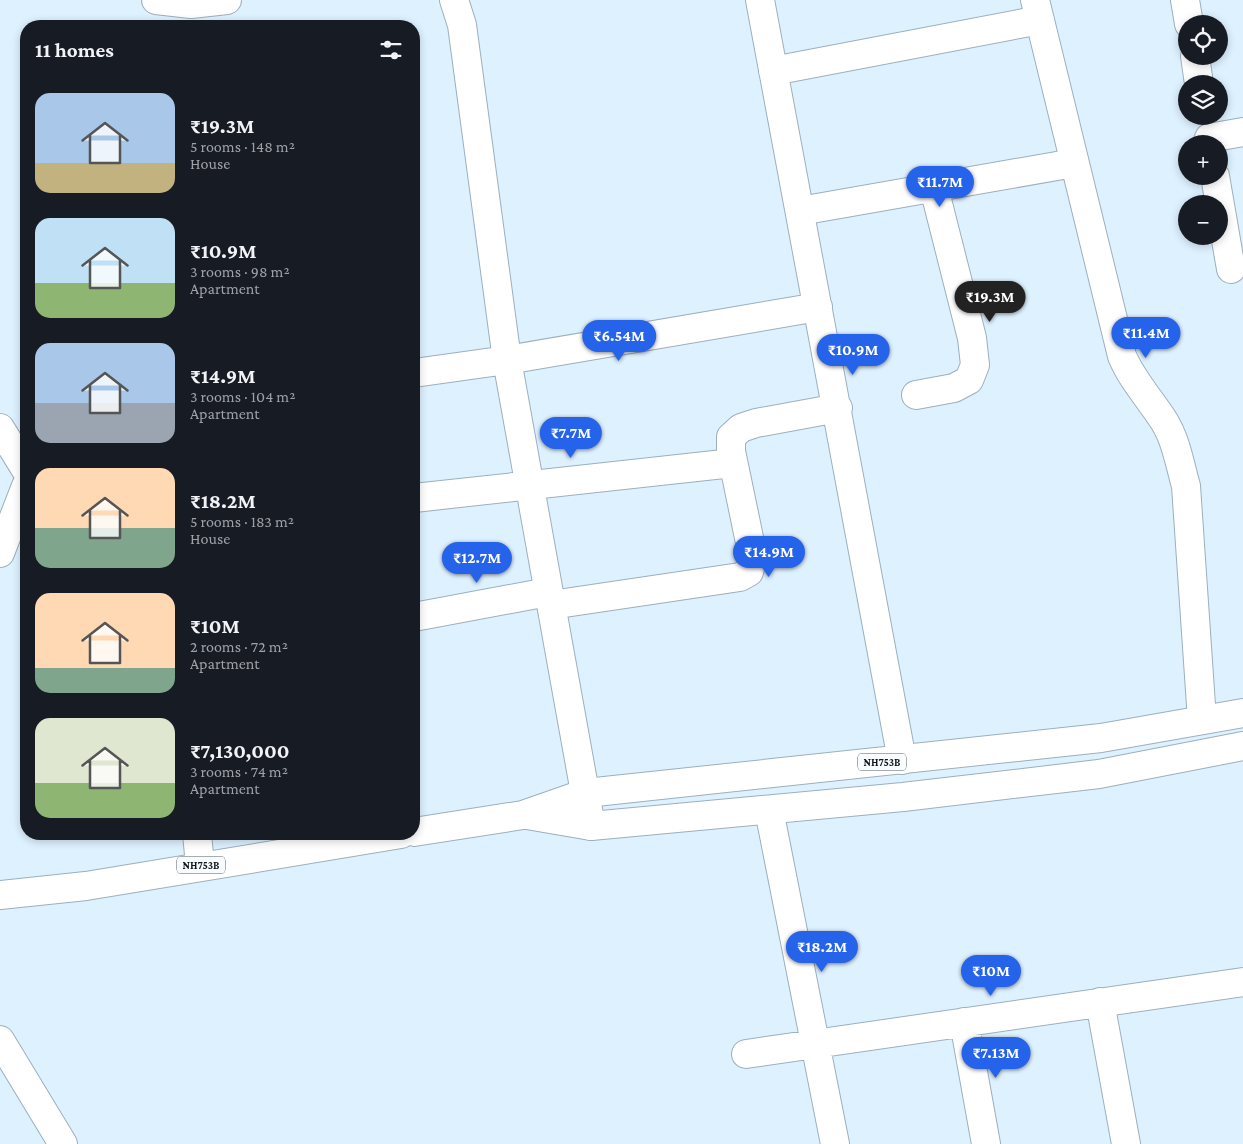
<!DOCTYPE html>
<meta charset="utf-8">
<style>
:root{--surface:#171b24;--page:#20242c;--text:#f1f3f6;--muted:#9ea1a6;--accent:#2563eb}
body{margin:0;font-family:"Crimson Pro",serif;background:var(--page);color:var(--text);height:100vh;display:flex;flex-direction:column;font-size:19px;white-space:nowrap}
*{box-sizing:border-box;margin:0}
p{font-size:16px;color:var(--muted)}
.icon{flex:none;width:28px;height:28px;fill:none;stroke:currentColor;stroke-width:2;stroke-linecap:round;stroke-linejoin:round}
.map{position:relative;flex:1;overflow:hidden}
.details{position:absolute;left:20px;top:20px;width:400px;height:820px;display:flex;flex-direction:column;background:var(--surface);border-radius:20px;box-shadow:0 2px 8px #0003}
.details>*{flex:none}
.controls{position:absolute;left:1178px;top:15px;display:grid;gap:10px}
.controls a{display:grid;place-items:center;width:50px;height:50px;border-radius:50%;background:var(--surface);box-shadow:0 2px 8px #0003;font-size:25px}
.price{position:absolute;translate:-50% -42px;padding:0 11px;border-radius:18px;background:var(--accent);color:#fff;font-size:16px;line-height:32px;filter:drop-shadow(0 1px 2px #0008)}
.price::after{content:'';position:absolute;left:50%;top:30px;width:15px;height:11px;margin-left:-8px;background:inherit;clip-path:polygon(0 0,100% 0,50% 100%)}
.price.active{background:#222;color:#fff}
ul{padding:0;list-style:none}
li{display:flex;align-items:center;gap:15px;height:125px;padding:0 15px}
li span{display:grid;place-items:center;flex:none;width:140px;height:100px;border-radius:15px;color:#555}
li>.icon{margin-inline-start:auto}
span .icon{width:60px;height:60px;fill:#fffc;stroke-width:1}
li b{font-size:21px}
h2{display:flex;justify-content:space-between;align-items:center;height:60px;padding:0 15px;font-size:21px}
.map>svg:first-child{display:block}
</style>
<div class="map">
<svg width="1243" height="1144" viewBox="0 0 1243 1144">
<rect width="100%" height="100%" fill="#def1ff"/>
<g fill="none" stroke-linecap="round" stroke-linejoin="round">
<g stroke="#9dafbc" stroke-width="30">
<path id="minor" d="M156 0 191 4 227 0
M454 0 462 25 507 360 591 826
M760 0 902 760
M1035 0 1122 356C1132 380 1150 399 1164 421 1176 440 1180 465 1186 486L1202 720
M1185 0 1189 24
M1195 56 1199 84
M773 71 1040 20
M1209 138 1243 132
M1215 176 1231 269
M800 211 1074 163
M414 373 507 360 818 307
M916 395 954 388 969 380 975 365 972 338 934 188
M0 428 26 470
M414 498 733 463
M0 553 26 486
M551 605 740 577 749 572 753 557 731 451V437L741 428 756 423 838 408
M414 617 548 592
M769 810 835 1144
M197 834 200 865
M1100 1002 1126 1144
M964 1022 986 1144
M0 1040 63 1144
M746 1054 1243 982"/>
</g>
<g stroke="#9dafbc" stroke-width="30">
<path id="highway" d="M527 815 591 826 903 797 1099 774 1243 746
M414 832 523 815 586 793 1101 738 1243 713
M0 895 86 886 401 834"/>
</g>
<use href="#minor" stroke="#fff" stroke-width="28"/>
<use href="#highway" stroke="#fff" stroke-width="28"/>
</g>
<g text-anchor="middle" stroke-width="5" stroke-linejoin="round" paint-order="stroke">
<g fill="#f8fcff" stroke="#565c5f" stroke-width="1">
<rect x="858" y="753.5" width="48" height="17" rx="4"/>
<rect x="177" y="856.5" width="48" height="17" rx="4"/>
</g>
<g font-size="11" font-weight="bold" fill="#10171b">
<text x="882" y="766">NH753B</text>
<text x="201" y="869">NH753B</text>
</g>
</g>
</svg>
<div class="controls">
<a><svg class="icon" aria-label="locate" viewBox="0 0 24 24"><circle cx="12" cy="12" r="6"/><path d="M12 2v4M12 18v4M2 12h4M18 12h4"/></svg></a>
<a><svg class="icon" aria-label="layers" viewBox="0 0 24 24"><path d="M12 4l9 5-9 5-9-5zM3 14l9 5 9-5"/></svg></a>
<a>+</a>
<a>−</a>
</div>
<b class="price" style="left:940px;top:208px">₹11.7M</b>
<b class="price active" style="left:990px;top:323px">₹19.3M</b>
<b class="price" style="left:1146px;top:359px">₹11.4M</b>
<b class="price" style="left:619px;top:362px">₹6.54M</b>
<b class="price" style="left:853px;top:376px">₹10.9M</b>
<b class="price" style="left:571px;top:459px">₹7.7M</b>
<b class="price" style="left:769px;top:578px">₹14.9M</b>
<b class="price" style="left:477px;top:584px">₹12.7M</b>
<b class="price" style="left:822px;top:973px">₹18.2M</b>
<b class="price" style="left:991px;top:997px">₹10M</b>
<b class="price" style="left:996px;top:1079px">₹7.13M</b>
<section class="details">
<h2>11 homes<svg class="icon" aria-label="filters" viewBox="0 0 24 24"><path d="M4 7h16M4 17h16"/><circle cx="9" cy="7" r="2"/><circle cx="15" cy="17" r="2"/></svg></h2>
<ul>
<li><span style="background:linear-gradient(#a9c7e8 70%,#c2b280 0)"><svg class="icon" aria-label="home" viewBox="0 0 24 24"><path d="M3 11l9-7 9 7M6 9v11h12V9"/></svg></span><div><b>₹19.3M</b><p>5 rooms · 148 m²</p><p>House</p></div></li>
<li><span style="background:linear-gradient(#bfe0f5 65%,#8fb573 0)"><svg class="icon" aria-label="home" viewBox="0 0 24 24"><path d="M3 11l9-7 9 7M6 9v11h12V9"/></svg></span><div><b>₹10.9M</b><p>3 rooms · 98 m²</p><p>Apartment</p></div></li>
<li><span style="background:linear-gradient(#a9c7e8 60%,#9aa5b1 0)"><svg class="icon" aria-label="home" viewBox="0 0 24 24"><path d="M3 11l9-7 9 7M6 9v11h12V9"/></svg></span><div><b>₹14.9M</b><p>3 rooms · 104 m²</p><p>Apartment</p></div></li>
<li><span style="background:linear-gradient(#ffd9b3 60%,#7fa58c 0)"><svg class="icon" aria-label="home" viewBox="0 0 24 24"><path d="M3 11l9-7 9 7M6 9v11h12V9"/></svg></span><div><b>₹18.2M</b><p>5 rooms · 183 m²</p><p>House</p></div></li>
<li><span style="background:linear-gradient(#ffd9b3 75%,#7fa58c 0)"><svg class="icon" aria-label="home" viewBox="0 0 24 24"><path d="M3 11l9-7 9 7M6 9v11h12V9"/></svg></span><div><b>₹10M</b><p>2 rooms · 72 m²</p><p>Apartment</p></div></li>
<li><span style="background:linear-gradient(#dfe7d0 65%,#8fb573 0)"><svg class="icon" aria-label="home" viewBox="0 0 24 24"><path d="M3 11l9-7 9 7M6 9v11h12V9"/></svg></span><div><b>₹7,130,000</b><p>3 rooms · 74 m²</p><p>Apartment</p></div></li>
</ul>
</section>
</div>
